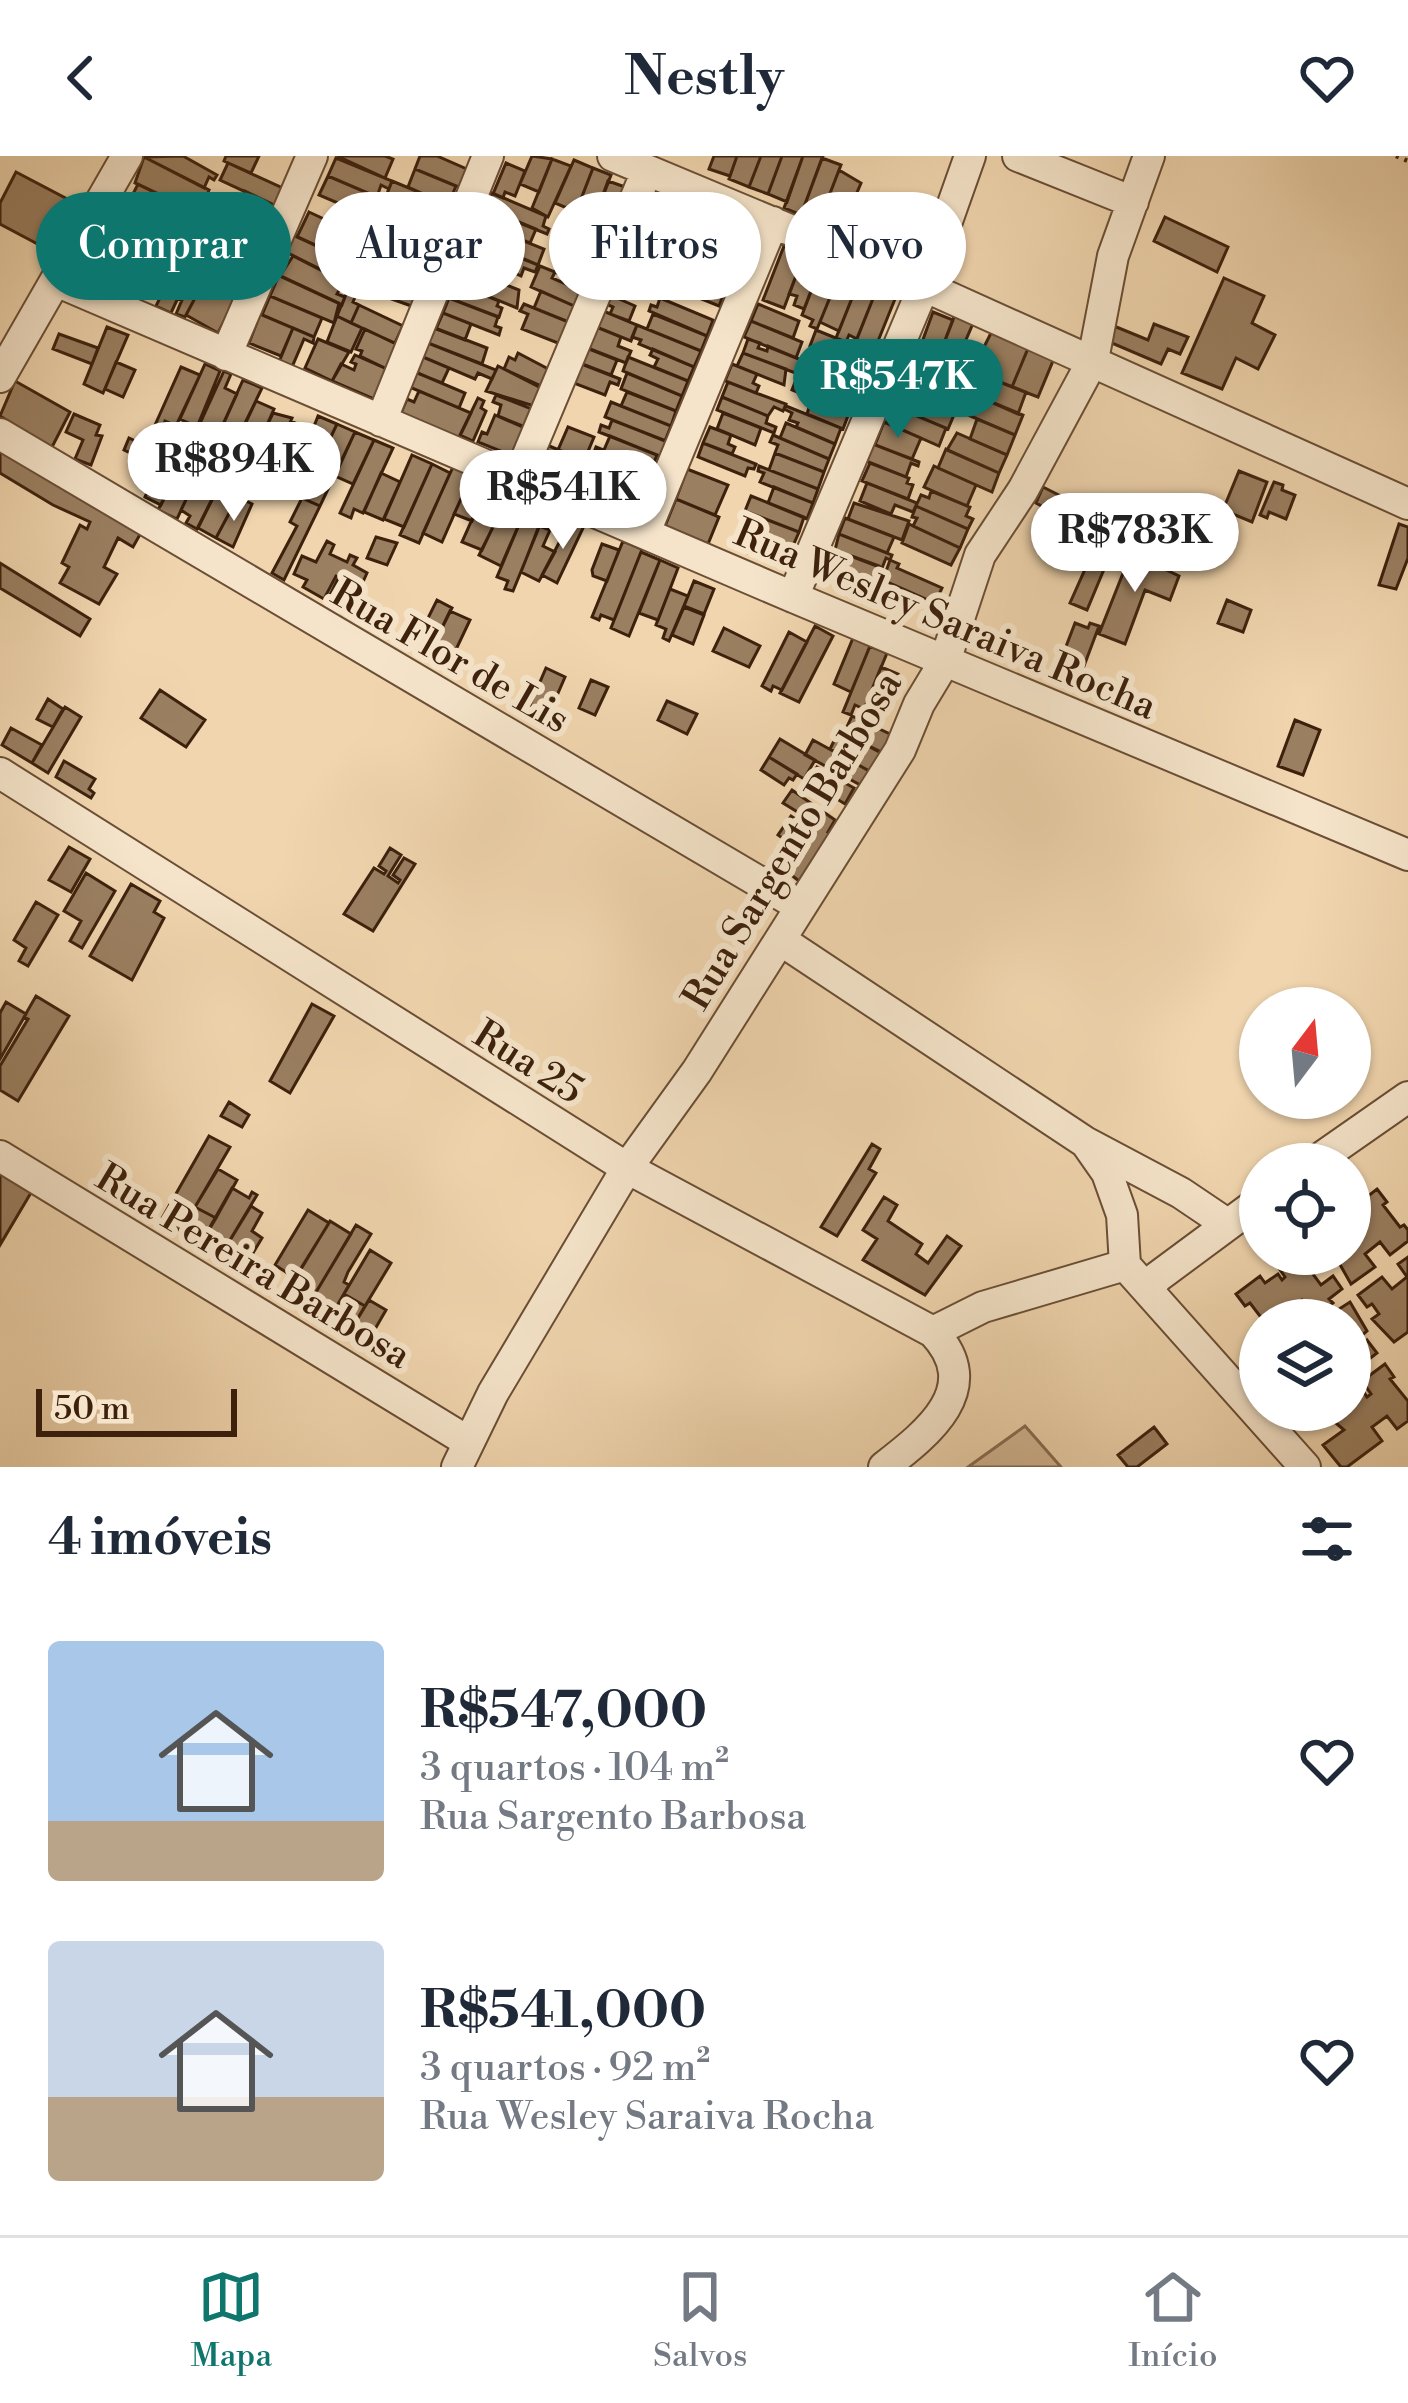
<!DOCTYPE html>
<html lang="pt">
<meta charset="utf-8">
<style>
:root{--surface:#fff;--page:#f6f6f7;--text:#1f2937;--muted:#747a83;--line:#e0e1e3;--accent:#0f766e}
body{margin:0;font-family:"Libre Bodoni",serif;background:var(--page);color:var(--text);height:100vh;display:flex;flex-direction:column;font-size:45px;white-space:nowrap}
*{box-sizing:border-box;margin:0}
p{font-size:39px;color:var(--muted)}
.icon{flex:none;width:66px;height:66px;fill:none;stroke:currentColor;stroke-width:2;stroke-linecap:round;stroke-linejoin:round}
.map{position:relative;height:1311px;overflow:hidden}
.side{display:flex;flex-direction:column;background:var(--surface);flex:1}
.side>*{flex:none}
.top-card{position:absolute;left:36px;top:36px;width:1338px;height:108px;display:flex;gap:24px}
.needle{width:78px;rotate:16deg}
.fabs{position:absolute;left:1239px;top:831px;display:grid;gap:24px}
.fabs a{display:grid;place-items:center;width:132px;height:132px;border-radius:50%;background:var(--surface);box-shadow:0 3px 9px #0004;font-size:60px}
.scale{position:absolute;left:36px;bottom:30px;width:201px;box-sizing:border-box;padding-left:12px;border:6px solid #3d210d;border-top:0;font-size:33px;line-height:42px;white-space:nowrap;color:#3d210d;-webkit-text-stroke:9px #f5e4ca;paint-order:stroke}
.price{position:absolute;translate:-50% -102px;padding:0 27px;border-radius:42px;background:#fff;color:#222;font-size:39px;line-height:78px;filter:drop-shadow(0 3px 6px #0008)}
.price::after{content:'';position:absolute;left:50%;top:72px;width:36px;height:27px;margin-left:-18px;background:inherit;clip-path:polygon(0 0,100% 0,50% 100%)}
.price.selected{background:var(--accent);color:#fff}
ul{padding:0;list-style:none}
li{display:flex;align-items:center;gap:36px;height:300px;padding:0 48px}
li span{display:grid;place-items:center;flex:none;width:336px;height:240px;border-radius:12px;color:#555}
li>.icon{margin-inline-start:auto}
span .icon{width:144px;height:144px;fill:#fffc;stroke-width:1}
li b{font-size:51px}
h2{display:flex;justify-content:space-between;align-items:center;height:144px;padding:0 48px;font-size:51px}
.chip{padding:0 42px;border-radius:54px;background:var(--surface);box-shadow:0 3px 9px #0004;font-size:42px;line-height:108px}
.chip.selected{background:var(--accent);color:#fff}
header{display:flex;justify-content:space-between;align-items:center;height:156px;padding:0 48px;background:var(--surface);font-size:54px;font-weight:800}
.menu{display:flex;justify-content:space-around;align-items:center;height:168px;border-top:3px solid var(--line);background:var(--surface);font-size:33px;color:var(--muted)}
.menu a{display:grid;justify-items:center;gap:6px}
.menu .selected{color:var(--accent)}
.map>svg:first-child{display:block}
</style>
<header><svg class="icon" aria-label="back" viewBox="0 0 24 24"><path d="M15 5l-7 7 7 7"/></svg>Nestly<svg class="icon" aria-label="heart" viewBox="0 0 24 24"><path d="M12 20l-8-8c-3-5 5-10 8-4 3-6 11-1 8 4z"/></svg></header>
<div class="map">
<svg width="1408" height="1311" viewBox="0 0 1408 1311">
<rect width="100%" height="100%" fill="#f0d5ae"/>
<filter id="stains"><feTurbulence type="fractalNoise" baseFrequency=".00167" numOctaves="4"/><feColorMatrix values="0 0 0 0 .2 0 0 0 0 .09 0 0 0 0 .02 0 0 0 .5 -.17"/></filter>
<radialGradient id="worn" r=".72"><stop offset=".6" stop-color="#630" stop-opacity="0"/><stop offset="1" stop-color="#630" stop-opacity=".3"/></radialGradient>
<path fill="#d2b693" stroke="#886c50" stroke-width="3" d="M1025 1270 1061 1311H968Z"/>
<path fill="#9a7f61" stroke="#3d210d" stroke-width="3" d="M183 0 217 19 214 24 209 21 204 32 144 1Z
M226 0H259L251 17 224 5Z
M337 0H385L393 3 385 22Z
M420 0H437L469 14 461 32 415 13Z
M532 0 552 3 539 36 520 28Z
M714 0H737L730 20 709 13Z
M737 0H761L749 31 729 23Z
M761 0H782L768 38 749 31Z
M782 0H803L787 46 768 38Z
M803 0H823L801 59 784 52Z
M144 1 209 34 202 50 187 42 183 50 135 27Z
M336 2 392 25 389 33 381 29 377 41 328 20Z
M822 2 841 9 819 66 801 59Z
M552 3 571 10 548 61 532 52Z
M574 4 593 12 576 56 555 47Z
M228 7 287 34 278 51 220 24Z
M506 7 525 15 515 40 505 36 503 42 493 38Z
M593 12 611 19 588 80 569 74Z
M415 13 456 30 448 49 408 31Z
M839 14 861 27 841 74 819 66Z
M16 16 71 45 47 93 0 68V47Z
M328 20 377 41 368 60 319 39Z
M392 25 455 51 446 73 383 48Z
M608 25 628 32 606 94 586 85Z
M138 28 188 52 184 63 191 65 189 69 131 42Z
M245 35 272 48 263 69 235 55Z
M492 37 546 60 543 70 549 73 547 78 485 53Z
M652 44 669 50 646 106 628 99Z
M137 46 177 65 169 83 128 63Z
M671 46 690 53 668 110 657 105 653 116 644 112Z
M485 52 536 73 530 87 479 67Z
M690 53 710 61 687 116 669 108Z
M235 55 263 69 255 87 220 70 223 64 229 67Z
M309 56 326 64 323 71 346 82 344 85 348 87 341 101 297 81Z
M115 57 186 92 178 112 106 74Z
M710 61 728 68 707 120 689 112Z
M1165 61 1228 91 1217 116 1154 85Z
M479 67 544 93 538 109 473 81Z
M728 68 748 76 725 134 705 126Z
M197 78 248 106 243 126 184 97Z
M294 79 350 105 342 124 286 96Z
M117 80 166 105 161 117 170 122 166 130 107 99Z
M473 81 511 98 506 113 467 96Z
M784 90 804 99 784 152 763 144Z
M467 96 503 112 497 126 461 111Z
M511 98 538 109 535 116 524 112 521 120 506 113Z
M804 99 822 106 804 153 794 149 797 140 789 138Z
M293 100 344 126 337 138 345 141 342 149 280 120Z
M566 102 591 112 584 128 555 116Z
M120 106 137 115 128 135 111 127Z
M540 110 555 116 552 122 587 137 581 153 531 131Z
M821 110 840 117 817 173 810 170 813 164 802 159Z
M364 111 425 133 417 152 350 128 353 120 360 123Z
M461 111 519 134 517 152 455 127Z
M216 112 239 124 231 141 207 129Z
M174 113 188 120 171 157 156 150Z
M672 113 725 134 719 150 662 127Z
M841 114 860 122 839 175 820 166Z
M279 119 339 147 334 167 270 140Z
M188 120 203 127 185 161 176 158 182 144 177 143Z
M860 122 878 130 857 183 849 179 846 186 836 182Z
M1224 122 1264 140 1252 167 1275 179 1258 213 1236 202 1222 233 1182 217Z
M203 127 236 143 218 177 186 159Z
M455 127 499 145 497 150 502 152 499 161 449 142Z
M878 130 897 138 876 190 870 188 867 195 854 190Z
M541 135 581 153 576 169 534 152Z
M347 136 356 139 353 146 359 149 351 167 337 160Z
M610 139 635 150 629 165 610 158 613 151 606 148Z
M270 140 322 162 314 181 262 159Z
M449 142 498 161 495 170 501 172 499 179 443 157Z
M660 142 713 164 707 180 649 155 651 149 657 151Z
M524 148 571 167 563 189 522 173 528 158 520 155Z
M758 148 799 165 793 182 751 165Z
M359 149 403 170 395 187 351 167Z
M601 154 637 169 631 185 594 170Z
M933 156 953 164 936 208 917 200Z
M443 157 471 168 465 184 436 173Z
M260 158 293 172 281 200 249 187Z
M653 158 707 180 701 195 647 173Z
M955 158 974 165 947 228 931 221Z
M337 160 362 172 351 196 327 186Z
M751 165 802 186 796 202 744 181Z
M1154 168 1188 181 1180 198 1168 193 1161 208 1107 185 1114 170 1148 184Z
M637 169 701 195 694 211 639 188 641 184 632 181Z
M594 170 621 181 618 190 631 195 626 207 585 191Z
M107 171 128 179 103 237 84 228Z
M293 172 314 181 313 187 304 183 292 211 279 206Z
M435 172 487 192 482 208 428 187Z
M365 173 400 190 389 214 360 200 362 195 356 193Z
M816 174 873 197 867 213 810 190Z
M992 175 1029 190 1012 231 972 215Z
M59 178 98 192 92 208 53 193Z
M318 183 349 196 332 225 305 212Z
M748 183 760 187 758 192 767 195 768 190 804 205 798 218 743 197Z
M428 187 496 214 492 223 478 217 475 223 423 201Z
M963 190 980 196 960 233 947 228Z
M1029 190 1055 200 1038 241 1012 231Z
M584 191 617 204 611 219 577 206Z
M653 193 694 211 688 225 654 211 658 203 650 199Z
M518 197 554 216 548 233 504 213 509 201 515 204Z
M743 197 786 213 784 229 737 210Z
M355 199 389 214 376 244 332 225 341 208 354 214 356 208 351 206Z
M832 199 867 213 861 228 827 214Z
M423 201 449 212 442 227 417 217Z
M628 201 688 225 682 240 623 215Z
M116 206 135 214 123 241 105 233Z
M579 207 620 223 618 229 610 226 605 239 571 226Z
M205 208 220 215 197 271 180 263Z
M732 208 757 218 753 227 759 230 756 237 725 225Z
M498 210 541 232 534 250 486 235Z
M818 210 861 228 855 244 811 226Z
M181 211 200 219 176 270 165 265 162 273 155 269Z
M909 211 954 230 947 250 901 230Z
M224 215 231 218 225 232 237 238 212 293 192 285Z
M413 215 465 237 459 252 407 230Z
M974 216 1026 236 1018 258 966 235Z
M627 217 682 240 676 255 621 233Z
M797 221 855 244 849 257 792 234Z
M243 224 262 232 232 294 215 286Z
M15 225 70 256 51 293 10 273 13 268 0 260Z
M728 226 756 237 786 248 783 255 774 251 768 260 722 241Z
M419 235 471 257 459 282 401 257 407 243 414 246Z
M965 235 1023 259 1015 279 961 256Z
M627 236 676 255 671 270 621 250Z
M899 236 924 246 926 241 956 254 948 273 893 250Z
M496 239 532 253 525 271 498 260 501 249 493 246Z
M722 241 768 260 766 267 776 271 774 277 717 254Z
M478 242 484 245 481 252 486 255 473 285 460 279Z
M812 242 849 257 843 273 807 258Z
M256 245 274 253 256 294 237 285Z
M611 246 671 270 665 285 605 261Z
M786 250 841 272 835 288 796 271 798 267 789 264 792 257 784 253Z
M893 250 946 272 939 290 887 267Z
M273 257 292 262 274 303 255 295Z
M723 257 761 272 755 289 717 273Z
M74 258 100 269 96 279 102 280 91 309 75 303 83 284 66 276Z
M495 259 527 273 515 301 478 286 482 276 487 278Z
M318 260 337 268 314 316 299 309Z
M977 263 1015 279 1007 299 970 283Z
M612 264 669 286 662 301 599 276 601 269 609 272Z
M291 265 311 274 282 338 263 329Z
M884 266 921 282 912 303 875 289Z
M786 267 835 288 829 303 780 282Z
M337 268 355 276 320 350 302 342Z
M568 271 594 281 584 305 558 294Z
M710 271 731 279 728 288 735 291 732 298 703 287Z
M152 275 165 280 152 307 124 294 129 282 146 290Z
M355 276 374 284 353 328 335 320Z
M957 277 1007 299 999 317 947 294Z
M773 279 829 303 824 316 775 297 778 289 770 286Z
M610 280 657 299 651 314 604 294Z
M374 284 393 292 363 357 354 353 351 362 340 357Z
M703 287 756 308 754 313 748 312 745 320 698 301Z
M873 288 919 306 918 310 911 307 906 321 866 305Z
M0 289 143 373 133 391 118 382 104 411 117 418 99 448 60 427 69 411 62 407 80 369 87 373 90 366 53 349 0 317Z
M547 289 587 306 577 331 538 315Z
M596 291 651 314 645 331 590 307Z
M946 293 999 317 992 336 938 312Z
M166 294 184 303 161 349 145 341Z
M775 297 824 316 818 333 769 314Z
M412 299 432 308 404 371 384 363Z
M587 306 638 328 627 351 577 331Z
M870 307 909 322 907 327 913 329 908 343 862 325Z
M432 308 450 317 419 387 400 379Z
M759 310 818 333 813 347 760 326 764 317 758 315Z
M934 310 976 329 967 350 924 331Z
M453 311 471 320 442 386 423 377Z
M687 313 728 329 715 359 676 343Z
M183 315 196 322 177 363 158 354 176 319 181 321Z
M1239 315 1267 326 1252 366 1223 354Z
M381 317 400 326 383 364 364 356Z
M1274 326 1283 329 1282 334 1295 339 1286 363 1269 356 1267 362 1260 359Z
M867 327 917 347 913 356 895 349 891 358 860 345Z
M193 329 214 339 197 373 186 367 190 360 181 354Z
M467 330 484 337 472 365 454 358Z
M487 330 508 339 482 394 462 386Z
M774 331 813 347 807 363 768 347Z
M1043 331 1100 360 1092 377 1036 347Z
M931 335 970 351 966 360 973 363 968 373 916 350 921 339 929 342Z
M216 336 235 346 216 382 198 372Z
M751 340 804 361 799 376 745 355Z
M302 342 320 350 284 424 272 417 297 370 290 366Z
M676 343 719 361 708 388 665 370Z
M244 344 252 348 233 391 216 382 234 348 241 351Z
M854 347 909 365 902 384 848 363Z
M916 350 968 373 960 392 913 370 917 362 912 361Z
M747 356 799 376 792 392 741 372Z
M500 357 520 366 501 410 479 399Z
M524 357 542 364 513 435 505 433 508 425 497 421Z
M845 362 894 381 887 397 839 378Z
M570 366 584 370 557 427 542 419Z
M909 368 960 392 951 409 902 387Z
M1399 368 1408 371V402L1396 433 1379 429Z
M539 370 550 374 543 390 555 396 539 425 521 416Z
M750 376 783 388 776 407 743 395Z
M839 378 892 399 890 404 886 402 882 412 835 394Z
M376 381 397 387 387 409 367 402Z
M327 385 334 389 330 398 347 406 350 399 357 402 353 409 367 417 349 457 327 445 339 421 336 420 324 443 303 431 307 424 294 418 302 400 316 406Z
M623 385 642 393 641 396 614 464 601 459 599 464 592 461Z
M602 388 619 394 607 425 593 420 592 414Z
M835 394 879 410 876 420 883 423 881 429 829 409Z
M641 396 660 404 629 480 611 472Z
M1131 397 1179 420 1170 444 1145 434 1125 488 1099 478Z
M1091 400 1107 406 1087 454 1070 447Z
M660 404 678 412 658 464 639 457Z
M890 404 899 408 897 412 942 432 935 447 883 424Z
M0 407 90 463 80 480 0 432Z
M694 425 714 433 704 458 684 450Z
M670 433 688 440 669 485 663 482 666 473 656 469Z
M437 444 452 452 442 472 433 468 430 473 424 470Z
M1227 444 1251 454 1243 476 1218 467Z
M684 451 704 459 693 488 672 479Z
M450 455 470 464 452 502 432 492Z
M1075 467 1088 472 1090 467 1099 470 1081 518 1059 509Z
M815 470 833 480 799 546 780 537Z
M724 472 760 490 749 511 713 495Z
M789 476 807 486 782 534 773 530 771 535 762 530Z
M853 482 870 490 851 536 834 528Z
M870 490 887 497 864 553 855 549 851 559 843 556Z
M881 511 898 518 876 571 860 563Z
M546 512 565 521 549 558 530 549Z
M591 524 608 531 595 559 579 552Z
M160 534 205 564 186 591 141 562Z
M48 543 63 553 53 571 37 563Z
M667 545 697 558 687 578 658 564Z
M65 551 81 561 48 617 32 607Z
M852 560 892 579 883 598 844 577Z
M1295 564 1320 574 1303 619 1278 610Z
M11 572 42 589 32 607 2 589Z
M839 575 881 596 871 616 830 593Z
M780 583 815 604 804 623 769 601Z
M813 584 871 616 864 631 805 599Z
M769 601 797 618 793 624 789 622 784 629 761 614Z
M64 605 95 623 89 633 94 637 91 642 56 621Z
M817 611 854 632 845 648 808 625Z
M792 634 835 664 828 676 831 677 799 725 773 705 778 697 791 706 799 694 778 679 791 660 800 666 804 660 783 647Z
M69 691 90 703 71 736 49 724Z
M390 692 401 699 388 720 398 727 400 724 393 719 404 702 415 708 373 775 344 758 374 712 384 718 386 715 379 710Z
M86 717 115 735 82 792 70 785 81 765 64 755Z
M131 728 160 745 154 756 164 762 132 824 90 800Z
M36 746 58 759 28 810 19 805 26 792 14 784Z
M36 840 69 860 18 945 0 934V910L28 863 24 861Z
M6 846 26 858 0 903V857Z
M312 848 334 860 290 937 270 925Z
M229 946 249 959 242 971 221 960Z
M209 980 230 991 181 1075 161 1064Z
M872 988 880 993 869 1013 876 1017 837 1080 821 1071Z
M218 1013 237 1024 216 1062 195 1051Z
M0 1016 32 1035 0 1089Z
M232 1032 249 1042 252 1036 257 1039 221 1099 201 1087Z
M1377 1033 1387 1046 1383 1049 1400 1071 1404 1069 1408 1074V1085L1390 1099 1380 1086 1365 1098 1375 1111 1351 1128 1334 1098H1350V1060L1353 1064 1357 1060 1361 1066 1364 1064 1354 1051Z
M884 1041 897 1049 888 1065 922 1088 916 1098 928 1107 947 1080 961 1090 925 1139 863 1104 877 1083 863 1074Z
M251 1050 262 1057 252 1075 262 1082 244 1112 221 1099Z
M195 1051 216 1062 201 1087 181 1075Z
M308 1054 329 1067 295 1122 275 1109Z
M330 1065 351 1078 307 1151 286 1138Z
M356 1069 371 1078 348 1116 344 1126 349 1129 334 1155 312 1143Z
M370 1094 391 1107 365 1150 344 1138Z
M1289 1098H1304L1308 1104 1304 1106 1321 1129 1333 1120 1342 1133 1329 1143 1333 1147 1318 1159 1302 1144 1287 1155 1293 1164H1263L1250 1147 1245 1150 1236 1138 1260 1120 1265 1127 1278 1118 1282 1124 1285 1121 1276 1108Z
M1408 1101V1176L1394 1186 1372 1163 1379 1158 1372 1148 1367 1151 1358 1139 1382 1121 1392 1133 1407 1121 1398 1108Z
M344 1138 365 1150 349 1177 329 1164Z
M369 1144 386 1154 367 1187 349 1177Z
M1350 1146 1367 1175 1360 1181 1364 1187 1367 1184 1377 1197 1354 1215 1350 1210V1164H1322Z
M1385 1208 1394 1221 1390 1223 1408 1245V1265L1397 1273 1387 1260 1372 1271 1382 1285 1347 1311H1341L1323 1289 1344 1274 1322 1255 1350 1254V1242L1363 1235 1367 1241 1371 1238 1362 1225Z
M1154 1271 1167 1288 1137 1311H1128L1118 1299Z"/>
<g fill="none" stroke-linecap="round" stroke-linejoin="round">
<g stroke="#6a4e35" stroke-width="34">
<path id="minor" d="M613 0 924 130 1408 348
M1018 0 1133 46
M56 125 793 441 1408 699
M226 199 312 0
M0 221 127 0
M381 265 488 0
M0 278 800 750
M518 323 647 15
M645 376 773 66
M793 441 924 130 970 0
M0 617 627 1012 933 1176C986 1232 928 1277 884 1311
M782 785 1085 986 1181 1037 1227 1068
M1086 987 1107 1017 1122 1059 1125 1109 1305 1311
M0 1000 467 1285
M1312 1008 1408 941
M1149 1135 1156 1122 1260 1045
M933 1176 983 1151 1125 1109
M457 1311 493 1237 627 1012 697 915 900 594 919 548 945 505 980 399 1023 334 1093 204 1113 100 1149 0"/>
</g>
<path stroke="#3d210d" stroke-width="4.5" stroke-dasharray="3 6" stroke-linecap="butt" d="M1396 0 1408 5"/>
<use href="#minor" stroke="#f5e4ca" stroke-width="30"/>
</g>
<g text-anchor="middle" stroke-width="12" stroke-linejoin="round" paint-order="stroke">
<g font-size="39" fill="#3d210d" stroke="#f5e4ca">
<text transform="translate(946 462) rotate(23)" y="14">Rua Wesley Saraiva Rocha</text>
<text transform="translate(451 499) rotate(30)" y="14">Rua Flor de Lis</text>
<text transform="translate(791 684) rotate(-59)" y="14">Rua Sargento Barbosa</text>
<text transform="translate(529 905) rotate(32)" y="14">Rua 25</text>
<text transform="translate(254 1109) rotate(31)" y="14">Rua Pereira Barbosa</text>
</g>
</g>
<rect width="100%" height="100%" filter="url(#stains)"/>
<rect width="100%" height="100%" fill="url(#worn)"/>
</svg>
<div class="fabs">
<a><svg class="needle" viewBox="-14 -14 28 28"><path d="M0-13l5 13h-10z" fill="#e53935"/><path d="M0 13l5-13h-10z" fill="#747a83"/></svg></a>
<a><svg class="icon" aria-label="locate" viewBox="0 0 24 24"><circle cx="12" cy="12" r="6"/><path d="M12 2v4M12 18v4M2 12h4M18 12h4"/></svg></a>
<a><svg class="icon" aria-label="layers" viewBox="0 0 24 24"><path d="M12 4l9 5-9 5-9-5zM3 14l9 5 9-5"/></svg></a>
</div>
<div class="scale">50 m</div>
<b class="price selected" style="left:898px;top:285px">R$547K</b>
<b class="price" style="left:234px;top:368px">R$894K</b>
<b class="price" style="left:563px;top:396px">R$541K</b>
<b class="price" style="left:1135px;top:439px">R$783K</b>
<div class="top-card">
<a class="chip selected">Comprar</a>
<a class="chip">Alugar</a>
<a class="chip">Filtros</a>
<a class="chip">Novo</a>
</div>
</div>
<section class="side">
<h2>4 imóveis<svg class="icon" aria-label="filters" viewBox="0 0 24 24"><path d="M4 7h16M4 17h16"/><circle cx="9" cy="7" r="2"/><circle cx="15" cy="17" r="2"/></svg></h2>
<ul>
<li><span style="background:linear-gradient(#a9c7e8 75%,#b9a48a 0)"><svg class="icon" aria-label="home" viewBox="0 0 24 24"><path d="M3 11l9-7 9 7M6 9v11h12V9"/></svg></span><div><b>R$547,000</b><p>3 quartos · 104 m²</p><p>Rua Sargento Barbosa</p></div><svg class="icon" aria-label="heart" viewBox="0 0 24 24"><path d="M12 20l-8-8c-3-5 5-10 8-4 3-6 11-1 8 4z"/></svg></li>
<li><span style="background:linear-gradient(#c9d6e8 65%,#b9a48a 0)"><svg class="icon" aria-label="home" viewBox="0 0 24 24"><path d="M3 11l9-7 9 7M6 9v11h12V9"/></svg></span><div><b>R$541,000</b><p>3 quartos · 92 m²</p><p>Rua Wesley Saraiva Rocha</p></div><svg class="icon" aria-label="heart" viewBox="0 0 24 24"><path d="M12 20l-8-8c-3-5 5-10 8-4 3-6 11-1 8 4z"/></svg></li>
</ul>
</section>
<nav class="menu">
<a class="selected"><svg class="icon" aria-label="map" viewBox="0 0 24 24"><path d="M3 6l6-2 6 2 6-2v14l-6 2-6-2-6 2zM9 4v14M15 6v14"/></svg>Mapa</a>
<a><svg class="icon" aria-label="saved" viewBox="0 0 24 24"><path d="M7 4h10v16l-5-4-5 4z"/></svg>Salvos</a>
<a><svg class="icon" aria-label="home" viewBox="0 0 24 24"><path d="M3 11l9-7 9 7M6 9v11h12V9"/></svg>Início</a>
</nav>
